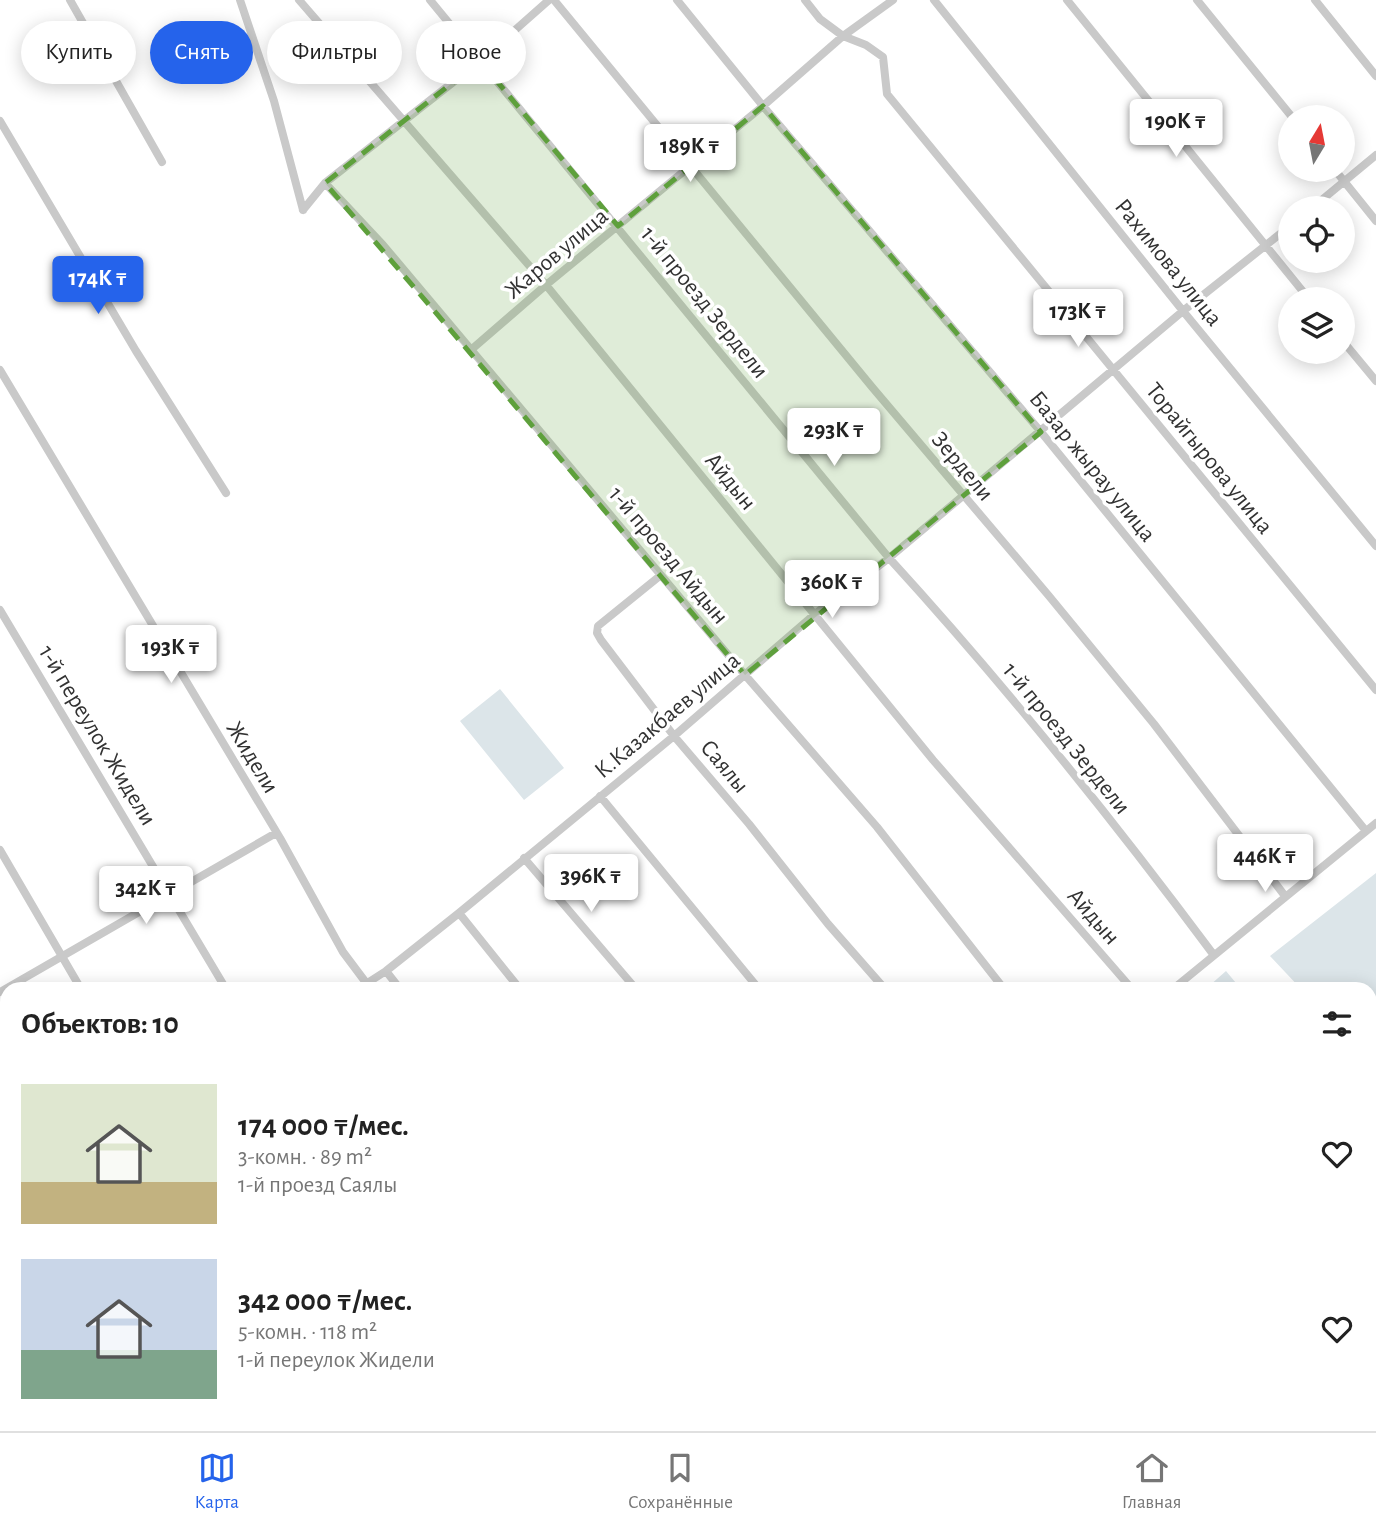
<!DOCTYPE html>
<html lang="ru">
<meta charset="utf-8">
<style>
:root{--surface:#fff;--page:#f2f2f2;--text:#222;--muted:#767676;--line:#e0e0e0;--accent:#2563eb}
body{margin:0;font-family:"Alegreya Sans",sans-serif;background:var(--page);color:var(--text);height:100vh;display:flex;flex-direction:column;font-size:26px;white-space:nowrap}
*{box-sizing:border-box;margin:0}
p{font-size:23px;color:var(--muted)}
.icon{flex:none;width:38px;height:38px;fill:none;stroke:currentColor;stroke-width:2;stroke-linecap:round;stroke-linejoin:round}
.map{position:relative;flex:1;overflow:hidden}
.details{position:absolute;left:0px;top:982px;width:1377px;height:450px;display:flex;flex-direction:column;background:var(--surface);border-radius:21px 21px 0 0;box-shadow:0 4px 18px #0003}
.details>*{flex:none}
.top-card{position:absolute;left:21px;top:21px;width:700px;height:63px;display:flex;gap:14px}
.needle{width:46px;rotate:10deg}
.tools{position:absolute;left:1278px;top:105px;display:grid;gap:14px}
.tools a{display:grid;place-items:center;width:77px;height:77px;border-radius:50%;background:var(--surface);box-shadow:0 4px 18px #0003;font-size:35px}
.price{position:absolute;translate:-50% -60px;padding:0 16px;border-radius:7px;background:#fff;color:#222;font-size:23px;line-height:46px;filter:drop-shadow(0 2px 4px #0008)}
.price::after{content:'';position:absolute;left:50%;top:42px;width:21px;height:16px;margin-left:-10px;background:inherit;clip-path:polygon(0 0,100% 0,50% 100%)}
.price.active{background:var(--accent);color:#fff}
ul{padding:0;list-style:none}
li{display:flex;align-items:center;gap:21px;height:175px;padding:0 21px}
li span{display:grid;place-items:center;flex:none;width:196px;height:140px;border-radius:0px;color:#555}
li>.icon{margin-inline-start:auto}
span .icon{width:84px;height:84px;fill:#fffc;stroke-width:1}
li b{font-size:30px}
h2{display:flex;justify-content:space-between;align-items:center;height:84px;padding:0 21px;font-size:30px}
.tag{padding:0 24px;border-radius:32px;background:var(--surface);box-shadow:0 4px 18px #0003;font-size:24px;line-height:63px}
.tag.active{background:var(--accent);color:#fff}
.dock{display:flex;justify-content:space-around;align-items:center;height:98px;border-top:2px solid var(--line);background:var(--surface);font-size:19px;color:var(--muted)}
.dock a{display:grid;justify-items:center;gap:4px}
.dock .active{color:var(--accent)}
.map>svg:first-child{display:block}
</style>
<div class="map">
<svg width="1376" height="1431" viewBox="0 0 1376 1431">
<rect width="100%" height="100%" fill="#fff"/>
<path fill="#dce5e9" d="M500 689 564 768 524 800 460 721Z
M1376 873V1068L1370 1062V989H1301L1270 956Z
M1226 971 1241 989H1211L1209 986Z"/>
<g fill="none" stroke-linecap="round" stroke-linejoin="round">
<path stroke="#c9c9c9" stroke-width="8" d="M70 0 162 162
M240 0 274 101 303 210
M299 0 546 285 933 760 1132 989
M430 0 889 558C1004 684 1111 817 1213 954
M554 0 872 387 1049 596 1154 724 1285 896
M677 0 763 106 1041 432 1366 831
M805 0 820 19 843 36 866 45 883 57 887 94 1376 690
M934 0 1183 311 1376 546
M1067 0 1309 299
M1197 0 1292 117
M1315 0 1376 76
M0 121 136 351 226 493
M1335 170 1376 221
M325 183 383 245 745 675 877 827 1004 989
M1312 208 1376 155
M303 210 325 183 480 61 549 0
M1342 340 1376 381
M472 349 546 285 763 106 843 36 893 0
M0 370 280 838 343 952 367 984
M661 575 598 626 597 633 601 640 674 736 749 824 828 924 885 989
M0 610 226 989
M600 796 759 989
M0 850 81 989
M524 858 636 989
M459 913 520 989
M386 971 400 989
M358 989 386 971 459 913 674 736 815 614 889 558 1183 311 1290 226
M1173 989 1376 823
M0 992 276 833
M0 1097 7 1108
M0 1339 7 1351"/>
</g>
<path fill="#5ea03c" fill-opacity="0.2" stroke="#5ea03c" stroke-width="5" stroke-dasharray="14 9" stroke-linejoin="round" d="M480 61 618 226 763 106 1041 432 745 675 325 183Z"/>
<g text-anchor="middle" stroke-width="7" stroke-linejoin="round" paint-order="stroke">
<g font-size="24" fill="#323232" stroke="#fff">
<text transform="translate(556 253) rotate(-40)" y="8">Жаров улица</text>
<text transform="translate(1169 262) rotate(51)" y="8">Рахимова улица</text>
<text transform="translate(705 302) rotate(51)" y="8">1-й проезд Зердели</text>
<text transform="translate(1210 458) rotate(51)" y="8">Торайгырова улица</text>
<text transform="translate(963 466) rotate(50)" y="8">Зердели</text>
<text transform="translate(1093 466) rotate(51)" y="8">Базар жырау улица</text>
<text transform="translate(731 481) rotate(51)" y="8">Айдын</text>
<text transform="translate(669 555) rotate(50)" y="8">1-й проезд Айдын</text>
<text transform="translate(667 715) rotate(-40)" y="8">К.Казакбаев улица</text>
<text transform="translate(98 735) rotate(59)" y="8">1-й переулок Жидели</text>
<text transform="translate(1067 738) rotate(51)" y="8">1-й проезд Зердели</text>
<text transform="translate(253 757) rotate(59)" y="8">Жидели</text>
<text transform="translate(725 766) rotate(50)" y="8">Саялы</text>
<text transform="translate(1094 916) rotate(49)" y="8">Айдын</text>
</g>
</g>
</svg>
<div class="tools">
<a><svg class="needle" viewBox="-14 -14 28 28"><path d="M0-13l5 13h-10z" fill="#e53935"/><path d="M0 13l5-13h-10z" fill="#767676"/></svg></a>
<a><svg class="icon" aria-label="locate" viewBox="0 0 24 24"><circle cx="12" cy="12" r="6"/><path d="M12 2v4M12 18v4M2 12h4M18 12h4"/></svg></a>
<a><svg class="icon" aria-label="layers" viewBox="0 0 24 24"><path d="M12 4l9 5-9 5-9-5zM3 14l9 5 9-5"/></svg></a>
</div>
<b class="price" style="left:1176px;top:159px">190K ₸</b>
<b class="price" style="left:690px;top:184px">189K ₸</b>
<b class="price active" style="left:98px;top:316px">174K ₸</b>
<b class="price" style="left:1078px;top:349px">173K ₸</b>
<b class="price" style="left:834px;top:468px">293K ₸</b>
<b class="price" style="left:832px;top:620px">360K ₸</b>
<b class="price" style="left:171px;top:685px">193K ₸</b>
<b class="price" style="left:1265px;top:894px">446K ₸</b>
<b class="price" style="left:591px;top:914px">396K ₸</b>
<b class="price" style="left:146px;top:926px">342K ₸</b>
<div class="top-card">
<a class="tag">Купить</a>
<a class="tag active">Снять</a>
<a class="tag">Фильтры</a>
<a class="tag">Новое</a>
</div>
<section class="details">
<h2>Объектов: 10<svg class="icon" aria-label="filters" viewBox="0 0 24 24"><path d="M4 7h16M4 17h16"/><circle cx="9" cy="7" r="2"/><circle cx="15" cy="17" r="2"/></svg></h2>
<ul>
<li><span style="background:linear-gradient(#dfe7d0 70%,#c2b280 0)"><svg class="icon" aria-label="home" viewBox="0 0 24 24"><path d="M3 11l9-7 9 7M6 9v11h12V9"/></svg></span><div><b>174 000 ₸/мес.</b><p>3-комн. · 89 m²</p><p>1-й проезд Саялы</p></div><svg class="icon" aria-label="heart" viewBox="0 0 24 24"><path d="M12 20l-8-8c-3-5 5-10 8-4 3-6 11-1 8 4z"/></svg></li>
<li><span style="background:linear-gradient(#c9d6e8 65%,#7fa58c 0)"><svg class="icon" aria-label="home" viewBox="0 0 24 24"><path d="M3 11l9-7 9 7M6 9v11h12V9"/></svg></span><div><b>342 000 ₸/мес.</b><p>5-комн. · 118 m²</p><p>1-й переулок Жидели</p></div><svg class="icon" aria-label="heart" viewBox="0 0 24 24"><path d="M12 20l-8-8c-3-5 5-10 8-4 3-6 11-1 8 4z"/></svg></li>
</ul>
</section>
</div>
<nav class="dock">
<a class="active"><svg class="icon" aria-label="map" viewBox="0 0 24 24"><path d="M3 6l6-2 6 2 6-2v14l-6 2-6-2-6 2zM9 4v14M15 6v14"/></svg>Карта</a>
<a><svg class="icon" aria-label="saved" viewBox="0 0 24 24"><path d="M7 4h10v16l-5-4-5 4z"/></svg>Сохранённые</a>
<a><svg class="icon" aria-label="home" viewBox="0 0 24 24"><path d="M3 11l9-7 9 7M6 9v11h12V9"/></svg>Главная</a>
</nav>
